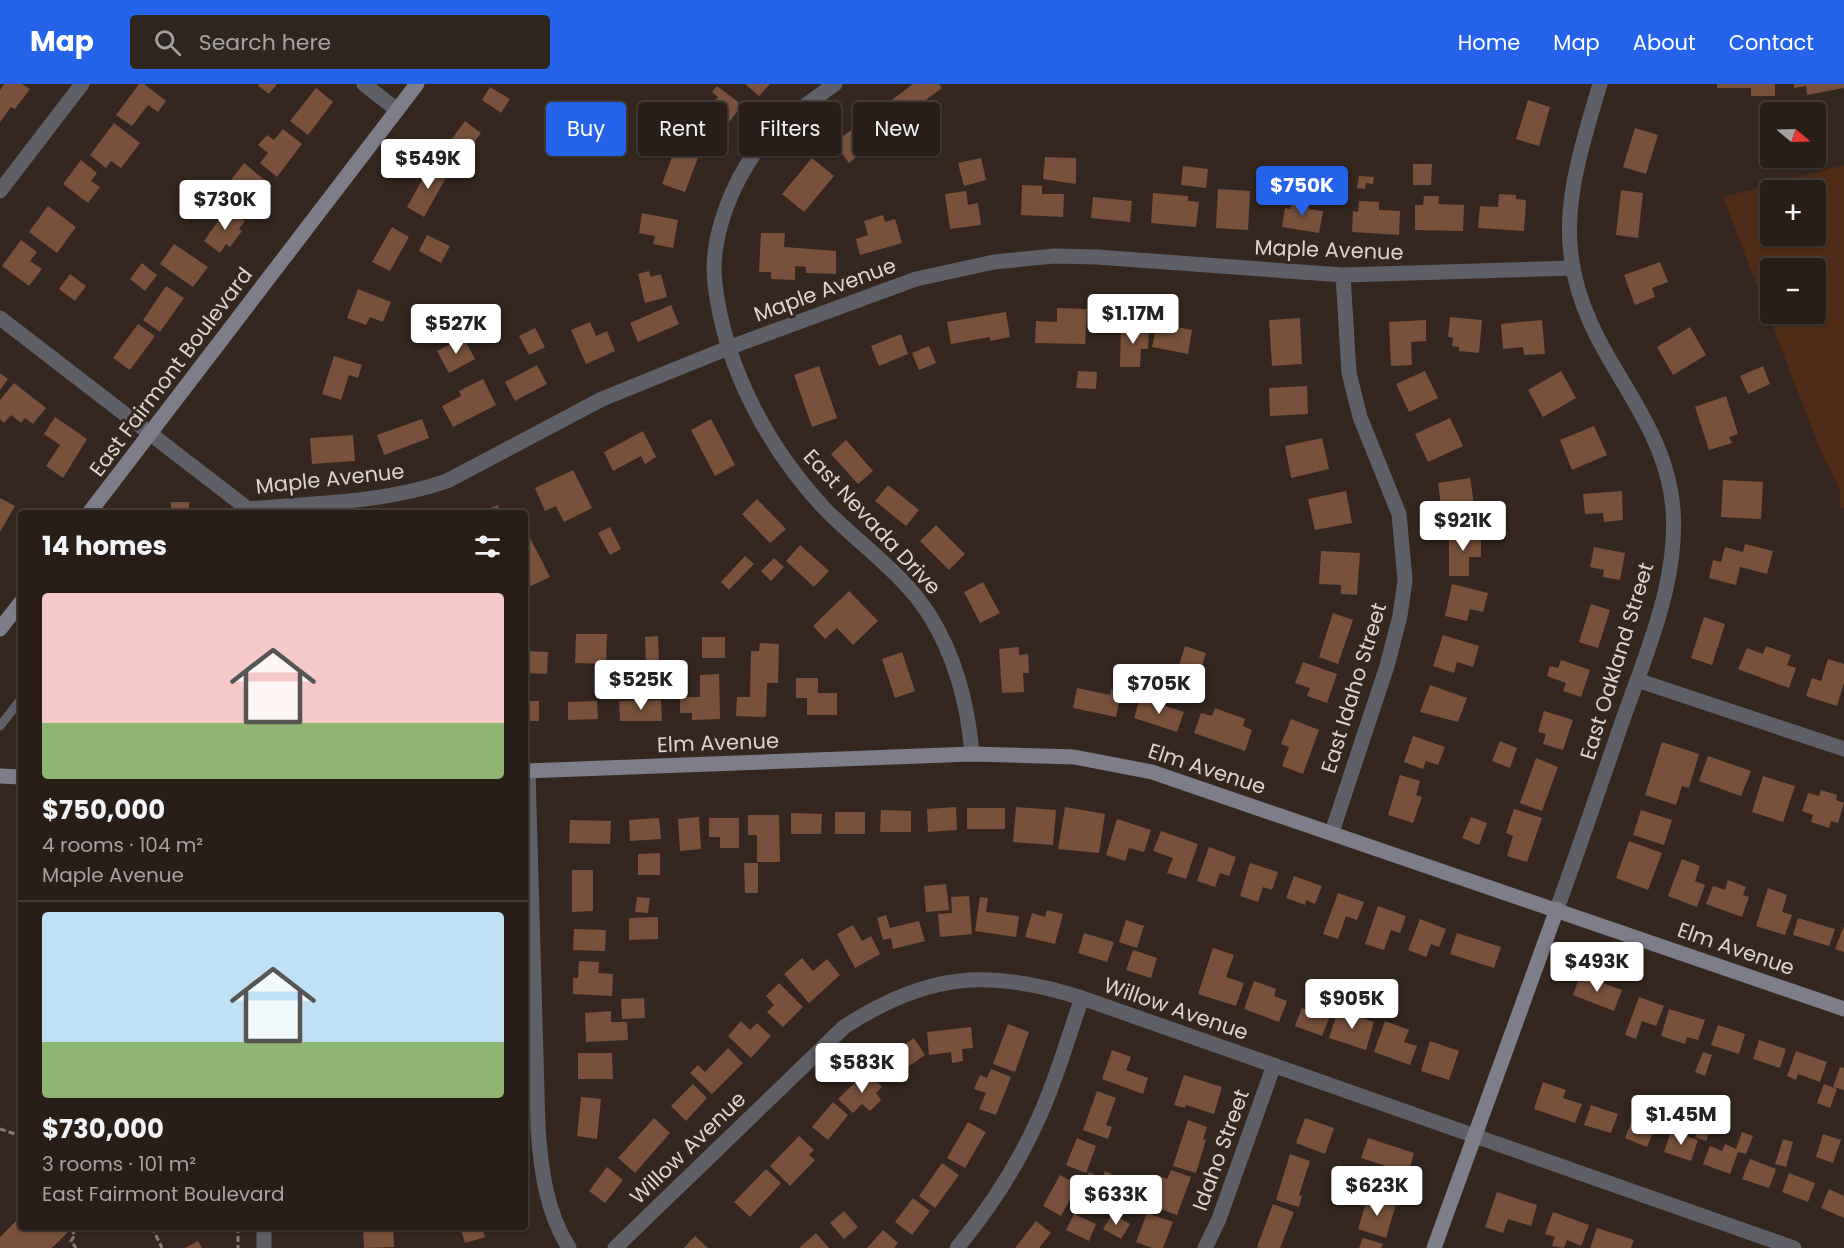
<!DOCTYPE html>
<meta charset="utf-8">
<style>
:root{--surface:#281d17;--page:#302620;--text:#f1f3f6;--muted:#a5a2a1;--line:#443b36;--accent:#2563eb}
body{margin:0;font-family:Poppins,sans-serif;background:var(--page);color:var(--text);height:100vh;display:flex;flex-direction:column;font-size:22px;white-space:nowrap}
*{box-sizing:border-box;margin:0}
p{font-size:20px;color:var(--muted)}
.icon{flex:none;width:33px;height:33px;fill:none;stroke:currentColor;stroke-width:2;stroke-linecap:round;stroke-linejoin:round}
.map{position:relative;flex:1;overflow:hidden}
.side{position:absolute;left:18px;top:426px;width:510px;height:720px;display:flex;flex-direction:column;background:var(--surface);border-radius:6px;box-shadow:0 2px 4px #0004,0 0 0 2px var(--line)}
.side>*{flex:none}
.banner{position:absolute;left:546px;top:18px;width:570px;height:54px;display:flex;gap:12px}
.needle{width:39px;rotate:109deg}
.buttons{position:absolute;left:1760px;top:18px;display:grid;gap:12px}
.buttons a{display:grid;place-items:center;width:66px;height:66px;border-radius:6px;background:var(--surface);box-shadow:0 2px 4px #0004,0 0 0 2px var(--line);font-size:30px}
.price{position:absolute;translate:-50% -51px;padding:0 14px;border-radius:6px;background:#fff;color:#222;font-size:20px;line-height:39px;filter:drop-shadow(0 2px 3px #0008)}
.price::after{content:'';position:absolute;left:50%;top:36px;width:18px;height:14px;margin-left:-9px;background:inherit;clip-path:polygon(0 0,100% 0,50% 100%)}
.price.on{background:var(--accent);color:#fff}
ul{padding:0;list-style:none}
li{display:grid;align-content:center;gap:12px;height:318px;padding:0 24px}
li+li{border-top:2px solid var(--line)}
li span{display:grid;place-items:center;height:186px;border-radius:6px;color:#555}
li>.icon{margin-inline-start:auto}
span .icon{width:108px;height:108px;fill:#fffc;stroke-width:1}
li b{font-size:26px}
h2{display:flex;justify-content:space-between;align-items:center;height:72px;padding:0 24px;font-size:26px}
.tag{padding:0 21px;border-radius:6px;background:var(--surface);box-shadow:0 2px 4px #0004,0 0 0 2px var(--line);font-size:21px;line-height:54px}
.tag.on{background:var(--accent);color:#fff}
header{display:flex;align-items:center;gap:36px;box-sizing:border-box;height:84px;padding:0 30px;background:var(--accent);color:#fff}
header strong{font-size:28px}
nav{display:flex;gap:33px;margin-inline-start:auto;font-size:21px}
.search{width:420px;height:54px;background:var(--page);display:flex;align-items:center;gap:15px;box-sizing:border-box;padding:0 21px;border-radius:6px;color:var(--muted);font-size:22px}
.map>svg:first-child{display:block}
</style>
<header>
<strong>Map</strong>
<div class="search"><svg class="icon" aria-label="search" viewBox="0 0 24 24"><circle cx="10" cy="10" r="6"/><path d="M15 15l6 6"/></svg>Search here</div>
<nav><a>Home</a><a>Map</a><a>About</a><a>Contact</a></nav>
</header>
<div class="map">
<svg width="1844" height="1164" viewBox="0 0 1844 1164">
<rect width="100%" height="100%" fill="#35271f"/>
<path fill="#4e2c17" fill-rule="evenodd" d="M1844 81V424H1840V406L1820 365 1723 113ZM1770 106H1815V152H1770ZM1770 184H1815V230H1770Z"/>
<path fill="#77513b" d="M4 0H22L30 5 15 25 11 23 0 38V6Z
M139 0H144L166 17 158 28 148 21 132 42 116 31Z
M259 0H277L269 10 258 2Z
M745 0H770L759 12Z
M913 0H939L942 4 901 34 889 18Z
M1717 0H1775V12H1751V4H1717Z
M1794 0H1844V4L1807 11 1806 2 1794 4Z
M717 2 742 21 713 59 687 39 700 24 706 29 718 13 712 8Z
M490 3 510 15 501 29 482 16Z
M316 4 333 18 308 51 290 37Z
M1528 16 1550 23 1539 62 1516 55Z
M867 34 881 53 849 79 834 59Z
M465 37 481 49 455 84 439 72Z
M114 39 140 59 121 84 111 77 106 84 90 71Z
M1635 44 1658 51 1646 90 1623 83Z
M283 45 302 60 277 93 260 79 268 69 258 61 267 51 274 56Z
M676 62 699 71 685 108 662 100Z
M1045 73 1076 74V100L1043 95Z
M812 74 834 92 804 128 782 110Z
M981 74 986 96 964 102 958 79Z
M81 76 97 89 91 97 100 103 88 119 63 100Z
M244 79 272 102 252 127 224 105Z
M431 80 448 90 424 133 407 123Z
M1413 80H1432L1431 101H1413Z
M1183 82 1208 85 1206 104 1181 101Z
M1284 85 1301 87 1299 106 1282 104Z
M1359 92 1374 93 1373 100 1366 99 1365 105 1357 104Z
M1022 101 1042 102V110H1064L1063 133 1021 131Z
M1218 105 1250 107 1248 146 1216 144Z
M1621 106 1643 109 1638 154 1616 151Z
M966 107 968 121 978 119 981 141 950 145 945 110Z
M1153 109 1188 112V117L1199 118 1196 143 1151 139Z
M1499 110 1516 111V115L1526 116 1524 147 1478 144 1480 122 1498 123Z
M1424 112H1439L1438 120 1464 121 1463 147 1415 146V121H1423Z
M1093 113 1132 117 1130 138 1091 134Z
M1292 113 1310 116 1309 125 1323 127 1319 149 1282 143 1285 124 1290 125Z
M1359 117 1379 118V126L1400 127 1399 151 1352 148 1353 127 1358 128Z
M48 122 76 143 57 169 29 148Z
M227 124 245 137 239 145 242 147 230 163 226 160 220 169 204 157Z
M642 129 678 136 673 164 653 160 655 152 639 149Z
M883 131 885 138 895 135 902 159 860 171 856 155 868 151 864 137Z
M392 143 409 153 390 187 372 178Z
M761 149H785L784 163 836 167V190L806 189V183L795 182V196L771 195V188H759Z
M427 151 450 162 441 179 419 167Z
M21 156 37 168 30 177 42 185 29 202 2 182Z
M174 160 208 183 193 203 160 180Z
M1660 178 1668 198 1652 204 1655 213 1635 221 1624 191Z
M142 179 157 191 145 207 130 195Z
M649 187 651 193 661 190 667 213 645 219 638 190Z
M70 190 86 202 75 217 59 205Z
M166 202 184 214 160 248 143 236Z
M358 205 391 218 383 238 370 233 366 241 347 234Z
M671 221 679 240 638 258 630 239Z
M1057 224 1087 225 1085 260 1035 259 1036 237 1057 238Z
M1006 228 1010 253 990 257V253L951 260 947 238Z
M1450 233 1482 236 1479 269 1459 267V263L1452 262 1453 254 1448 253Z
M1300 234 1302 280 1272 282 1269 236Z
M1426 236V257L1411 258 1412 281 1391 282 1389 238Z
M1542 236 1545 270 1524 271 1523 263 1503 265 1501 240Z
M590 238 596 252 607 247 615 267 586 280 571 246Z
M138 240 155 252 130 286 113 274Z
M1121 241 1149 243 1148 265H1141L1140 283H1120Z
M1167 241 1192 246 1188 270 1152 263 1156 244 1166 246Z
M1690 243 1706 271 1673 291 1657 263Z
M535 244 545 263 529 271 519 252Z
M901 250 908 270 879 282 871 262Z
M463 253 475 275 449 289 437 267Z
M929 262 936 279 919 286 912 269Z
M334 272 362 281 358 294 349 291 341 316 322 310Z
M537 281 547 300 515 317 505 298Z
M819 282 837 334 812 343 794 291Z
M1763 282 1770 300 1748 310 1740 292Z
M1078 287 1097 288 1096 305 1076 304Z
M1425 287 1438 314 1409 328 1396 300Z
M1561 287 1576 314 1543 333 1528 306Z
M0 289 8 295 0 306Z
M483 295 496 321 453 343 442 322 461 312 459 307Z
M14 299 46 324 33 340 25 334 21 339 11 331 4 339 0 335V316Z
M1307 302 1308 330 1270 332 1269 304Z
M1726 312 1738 350 1729 353 1732 359 1709 366 1695 323Z
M55 333 87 355 63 394 46 382 60 361 44 350Z
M1450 334 1463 362 1428 378 1415 350Z
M422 335 429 354 384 371 377 351Z
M711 335 735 381 715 392 691 346Z
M1594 342 1607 371 1572 386 1560 356Z
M643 347 656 373 645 380 641 372 613 387 604 368Z
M353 351 355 377 312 380 310 354Z
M1322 354 1329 385 1291 394 1285 362Z
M846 356 873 387 858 400 831 370Z
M573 386 592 424 564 438 556 422 545 427 535 404Z
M1470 394 1475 426 1442 430 1438 399Z
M1723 396 1763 398 1761 435 1721 433Z
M888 401 919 426 906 442 875 417Z
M1346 407 1352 439 1315 446 1308 415Z
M1622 407 1623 436 1604 438 1603 429 1585 430 1583 410Z
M0 414 15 422 0 448Z
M757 415 786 445 770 459 742 430Z
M171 418H189V429H171Z
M498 421 501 429H477Z
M936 441 965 470 949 486 920 457Z
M610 443 621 465 610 471 598 449Z
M525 444 550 493 529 503 525 494Z
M1449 449H1481V473H1469V492H1449Z
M1745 460 1773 467 1767 490 1740 483 1736 501 1709 494 1713 476 1721 478 1725 463 1743 468Z
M800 461 829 487 814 503 786 477Z
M1594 463 1625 469 1620 496 1603 493 1604 486 1590 483Z
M1321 467 1360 469 1357 511 1341 510V501L1319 500Z
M745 472 754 480 729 506 721 498Z
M774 474 784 483 771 497 761 487Z
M983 498 1000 529 980 539 964 508Z
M1452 500 1488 509 1483 528 1470 525 1467 537 1445 532Z
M849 507 878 537 853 561 837 544 825 555 813 542Z
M1591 520 1610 526 1598 564 1579 558Z
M1333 529 1353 536 1338 580 1319 573Z
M1704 533 1725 540 1712 581 1691 574Z
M576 550H607L606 580 575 579Z
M1443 551 1479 562 1473 583 1457 578 1454 589 1433 582Z
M658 552 659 580 646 581 645 553Z
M702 553H725V574H702Z
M760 559 779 560 778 599H767L766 633 736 632 737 613H750L751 567H759Z
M1185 562 1206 569 1195 604 1174 597Z
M1766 562 1791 571 1787 581 1796 584 1789 604 1738 585 1747 564 1763 570Z
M1019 563V571L1028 570 1029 589H1023L1024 608 1002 609 999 565Z
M526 567 548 568 547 590 526 589Z
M902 568 915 607 895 614 882 575Z
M1828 575 1844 580V599L1837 622 1806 612 1812 594 1821 597Z
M1561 576 1590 586 1581 613 1563 607 1566 599 1547 592 1550 582 1558 584Z
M1303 578 1337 590 1327 619 1307 612 1310 604 1295 599Z
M719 590 720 635 692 636V629H680V613H700V591Z
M796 594H818V609H837V631H807V614H796Z
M1430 601 1467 614 1458 638 1420 628Z
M1077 604 1110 611 1111 605 1121 608 1116 633 1073 624Z
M1140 614 1184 628 1177 648 1134 634Z
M661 616 662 637H620L619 617Z
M525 617H539V637H525Z
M597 617 598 635 568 636V618Z
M1215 624 1245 635 1243 642 1252 646 1245 667 1194 649 1201 629 1212 632Z
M1544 627 1573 636 1563 666 1543 660 1546 650 1538 648Z
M1291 635 1319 646 1303 690 1282 682 1289 663 1281 660Z
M1413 652 1445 663 1438 681 1426 677 1423 685 1404 678Z
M1500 657 1517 664 1510 684 1492 677Z
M1662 658 1699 670 1689 704 1682 702 1676 721 1645 711Z
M1708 672 1751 687 1741 712 1699 697Z
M1536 674 1558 683 1542 727 1520 719Z
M1400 691 1420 697 1416 711 1422 713 1413 739 1388 731Z
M1763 692 1795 702 1783 738 1752 728Z
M1821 706 1837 711 1836 716 1844 719 1838 739 1831 737 1829 744 1811 738 1813 731 1802 727 1808 709 1819 712Z
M956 723 957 746 928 748 927 725Z
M1016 723 1056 726 1053 761 1013 758Z
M1065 723 1105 730 1099 769 1058 765Z
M967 724H1005V745H967Z
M1514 725 1542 734 1527 778 1507 772 1513 752 1506 749Z
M881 726 911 727V748H880Z
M1641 726 1672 736 1664 761 1633 751Z
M835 728H865V750H835Z
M791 729 822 730 821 750H791Z
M748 731H779L780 778H757V751H748Z
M699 733 701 765 680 767 678 735Z
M1471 733 1487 739 1479 761 1462 754Z
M659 734 661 755 630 757 629 736Z
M709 734H739V764H720V753H709Z
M1117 735 1151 746 1144 768 1129 764 1125 777 1106 771Z
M570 736 611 737 610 760 569 759Z
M1161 747 1198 760 1186 795 1167 789 1173 774 1153 767Z
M1629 757 1662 769 1648 806 1616 794Z
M1209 763 1236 773 1229 792 1220 789 1215 803 1197 797Z
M660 769V791H638V770Z
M1682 775 1700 782 1695 797 1705 801 1697 823 1668 812Z
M744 779H758V809H745Z
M1250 779 1278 788 1272 806 1263 803 1258 818 1240 812Z
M572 786H593V827L572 828Z
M1294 792 1322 802 1315 820 1306 816 1305 821 1286 814Z
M1728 796 1746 803 1743 811 1749 813 1742 833 1706 820 1713 802 1725 806Z
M946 800 949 826 926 828 924 802Z
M1768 804 1787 811 1782 828 1792 831 1785 851 1756 842Z
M1338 809 1364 818 1357 836 1346 832 1338 855 1323 850Z
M969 812 972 850 940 853 938 830 952 829 951 813Z
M637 813 650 814 648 829 635 828Z
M980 813 988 814 986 828 1019 832 1016 853 975 847Z
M1378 822 1406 832 1400 849 1391 846 1384 866 1365 860Z
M1047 826 1063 830 1055 860 1025 853 1032 829 1045 833Z
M886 831 890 844 919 837 925 857 893 865 891 854 883 856 877 834Z
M658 833V855L629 856V834Z
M1798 834 1835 845 1829 862 1793 851Z
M1420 835 1446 845 1439 863 1431 860 1426 873 1408 866Z
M1126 836 1144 842 1137 864 1119 858Z
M853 841 862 857 871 852 880 870 855 884 837 850Z
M1844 842V868L1835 865Z
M574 845 606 846 605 867 573 866Z
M1084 849 1114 858 1107 878 1078 869Z
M1457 849 1501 863 1494 884 1450 870Z
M1213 864 1234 871 1226 893 1244 899 1236 922 1198 910Z
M1133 866 1157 874 1151 894 1126 886Z
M802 874 813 887 827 875 840 891 809 919 784 890Z
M579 877 599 878 598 889 613 890 612 912 573 910V894H578Z
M1580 891 1622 906 1614 927 1573 911Z
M1254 897 1276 905 1274 912 1287 917 1279 938 1244 925Z
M779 899 803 923 783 943 767 928 774 921 766 912Z
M1639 913 1664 922 1656 942 1642 937 1636 955 1625 951Z
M644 914 645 934 622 935 621 915Z
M1314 915 1334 922 1322 952 1295 942 1302 924 1310 927Z
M1669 925 1705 936 1698 956 1687 953 1685 960 1661 952Z
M1338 926 1374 938 1366 966 1329 954Z
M611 927V938H627L628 956 586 958 585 929Z
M741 937 750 946 757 939 771 952 751 974 728 952Z
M1385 937 1409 946 1404 958 1417 962 1410 981 1374 968Z
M1008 940 1029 948 1015 988 993 980Z
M1718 941 1745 950 1739 970 1711 961Z
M971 943 973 964 962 965 963 977 952 979 951 968 929 971 927 948Z
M914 954 925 971 890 995 879 979Z
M1759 956 1786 965 1780 984 1753 975Z
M1430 957 1459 967 1449 996 1421 987Z
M728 964 743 979 712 1010 690 989 698 981 705 988Z
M1112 966 1131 973 1126 986 1148 994 1143 1010 1102 995Z
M1796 967 1827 978 1820 998 1798 990 1796 996 1787 992Z
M1703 968 1712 971 1705 992 1695 988Z
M578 969H612L613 995H578Z
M1840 983 1844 984V1006L1833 1003Z
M991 985 1011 993 996 1031 979 1025 986 1009 974 1005 980 991 987 994Z
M867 987 882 1003 876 1009 881 1016 870 1027 862 1020 853 1029 838 1015Z
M1184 991 1222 1003 1214 1030 1186 1021 1185 1024 1174 1021Z
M1543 998 1566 1006 1563 1014 1582 1020 1575 1039 1534 1025Z
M693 1000 707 1014 686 1037 671 1022Z
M1824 1000 1837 1005 1830 1024 1817 1019Z
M1097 1007 1116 1014 1106 1041 1112 1043 1108 1055 1083 1046Z
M581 1013 601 1015 597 1055 577 1052Z
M833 1018 848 1031 828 1056 812 1043Z
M1591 1021 1618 1030 1611 1049 1584 1041Z
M1703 1033 1714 1037 1706 1057 1695 1053Z
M654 1034 670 1049 635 1089 618 1074Z
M1305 1034 1334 1044 1325 1070 1296 1059Z
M1633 1034 1655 1043 1647 1063 1625 1054Z
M1188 1036 1207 1043 1203 1055 1206 1056 1196 1089 1173 1082Z
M968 1038 986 1048 965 1084 947 1074Z
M1671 1047 1698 1056 1691 1077 1664 1068Z
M1742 1048 1753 1052 1746 1070 1738 1068 1730 1090 1703 1080 1710 1062 1722 1067 1725 1060 1736 1065Z
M1823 1050 1841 1056 1833 1079 1816 1073Z
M799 1052 814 1066 809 1071 815 1076 790 1102 770 1082Z
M1077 1054 1096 1062 1086 1089 1066 1081Z
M1368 1054 1414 1069 1408 1089 1361 1074Z
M1783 1055 1793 1058 1786 1083 1775 1080Z
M1290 1070 1310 1077 1299 1111 1302 1112 1299 1123 1276 1116Z
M1750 1075 1776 1085 1769 1104 1742 1095Z
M942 1079 959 1091 935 1124 919 1112Z
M607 1083 623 1096 605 1119 589 1107Z
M766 1085 781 1099 750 1133 734 1118Z
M1171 1086 1191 1093 1177 1131 1145 1119 1156 1091 1167 1095Z
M1105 1087 1122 1095 1114 1113 1085 1099 1089 1088 1102 1094Z
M1789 1089 1815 1099 1808 1118 1782 1108Z
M1060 1091 1078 1101 1061 1132 1043 1122Z
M1829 1105 1844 1112V1134L1821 1124Z
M1497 1108 1537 1121 1531 1142 1508 1135 1503 1149 1485 1143Z
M1368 1112 1396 1120 1386 1154 1358 1145Z
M913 1114 930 1127 912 1151 895 1138Z
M1273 1120 1294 1128 1280 1164H1260L1257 1163Z
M844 1127 858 1143 844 1155 830 1139Z
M1553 1128 1589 1141 1581 1162 1567 1156 1564 1164 1552 1162 1555 1153 1545 1150Z
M1147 1129 1173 1138 1163 1164H1152L1136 1158Z
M1074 1130 1096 1140 1089 1157 1066 1146Z
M1112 1130 1130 1140 1121 1155 1103 1145Z
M21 1132V1143H73L52 1164H0V1153Z
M1036 1137 1051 1149 1039 1164H1015Z
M363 1143H393L394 1163 364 1164Z
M460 1143H482L485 1153 465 1159Z
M1597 1144 1634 1156 1631 1164H1590Z
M883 1146 898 1159 894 1164H867Z
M816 1149 829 1164H799Z
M695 1152 708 1164H684Z
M1363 1154 1383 1160 1381 1164H1359Z
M198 1157 202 1164H185Z"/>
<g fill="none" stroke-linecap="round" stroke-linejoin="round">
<path stroke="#887d76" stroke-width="3" stroke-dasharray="6 3" stroke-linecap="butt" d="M0 1045 21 1052
M152 1143 162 1164
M238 1143V1164
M71 1145 75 1151 71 1157 76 1164"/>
<path stroke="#5f6067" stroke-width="9" d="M0 642 21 615"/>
<path stroke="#5f6067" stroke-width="15" d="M364 0 397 26
M835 0C803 23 769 45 748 79 727 113 710 159 715 200 725 284 768 364 825 425 860 461 903 489 930 532 956 574 968 621 972 670
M0 107 82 0
M0 234 248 425C314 419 384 419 447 397L602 315 728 264 916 195 994 178 1054 172 1097 173 1343 191 1571 184
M1637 596 1844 665
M528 687 538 1044C541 1086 546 1127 569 1164
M1332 748 1387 582 1400 532 1405 496 1399 430 1360 333 1349 289 1343 191
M1557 825C1579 764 1600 702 1621 641 1646 569 1684 487 1671 409 1663 360 1635 319 1611 278 1548 172 1567 110 1600 0
M264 1143V1164
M615 1164 844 943C927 889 989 884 1082 914L1794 1164
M957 1164C990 1124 1019 1079 1040 1031 1057 994 1068 953 1082 914
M1205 1164 1219 1135 1274 981"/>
<path stroke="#7d7e89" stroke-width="15" d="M89 429 417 0
M0 545 21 518
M525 687 972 670 1074 673 1152 688 1844 925
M0 692 21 693
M1434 1164 1557 825"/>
</g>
<g text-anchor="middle" stroke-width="6" stroke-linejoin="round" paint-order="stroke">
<g font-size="21" fill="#dcd3ce" stroke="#35271f">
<text transform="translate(1329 166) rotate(2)" y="7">Maple Avenue</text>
<text transform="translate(825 206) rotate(-20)" y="7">Maple Avenue</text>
<text transform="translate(171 288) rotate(-53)" y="7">East Fairmont Boulevard</text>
<text transform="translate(330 395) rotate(-6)" y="7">Maple Avenue</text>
<text transform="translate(872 438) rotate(47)" y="7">East Nevada Drive</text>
<text transform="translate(1617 577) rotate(-73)" y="7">East Oakland Street</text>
<text transform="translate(1354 604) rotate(-73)" y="7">East Idaho Street</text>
<text transform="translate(718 659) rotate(-2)" y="7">Elm Avenue</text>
<text transform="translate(1207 685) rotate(18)" y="7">Elm Avenue</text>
<text transform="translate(1736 865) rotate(19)" y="7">Elm Avenue</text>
<text transform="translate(1176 925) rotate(19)" y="7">Willow Avenue</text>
<text transform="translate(688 1064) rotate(-44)" y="7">Willow Avenue</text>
<text transform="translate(1221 1066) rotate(-70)" y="7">Idaho Street</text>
</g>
</g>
</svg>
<div class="buttons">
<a><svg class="needle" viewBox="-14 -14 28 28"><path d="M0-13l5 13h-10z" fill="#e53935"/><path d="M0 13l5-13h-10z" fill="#a5a2a1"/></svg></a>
<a>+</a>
<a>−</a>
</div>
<b class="price" style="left:428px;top:106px">$549K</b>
<b class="price on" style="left:1302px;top:133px">$750K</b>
<b class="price" style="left:225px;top:147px">$730K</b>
<b class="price" style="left:1133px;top:261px">$1.17M</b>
<b class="price" style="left:456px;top:271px">$527K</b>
<b class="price" style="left:1463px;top:468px">$921K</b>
<b class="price" style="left:641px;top:627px">$525K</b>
<b class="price" style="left:1159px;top:631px">$705K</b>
<b class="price" style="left:1597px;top:909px">$493K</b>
<b class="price" style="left:1352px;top:946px">$905K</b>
<b class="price" style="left:862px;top:1010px">$583K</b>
<b class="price" style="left:1681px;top:1062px">$1.45M</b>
<b class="price" style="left:1377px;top:1133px">$623K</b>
<b class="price" style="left:1116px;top:1142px">$633K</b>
<div class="banner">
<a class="tag on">Buy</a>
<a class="tag">Rent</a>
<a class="tag">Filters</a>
<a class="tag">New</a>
</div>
<section class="side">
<h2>14 homes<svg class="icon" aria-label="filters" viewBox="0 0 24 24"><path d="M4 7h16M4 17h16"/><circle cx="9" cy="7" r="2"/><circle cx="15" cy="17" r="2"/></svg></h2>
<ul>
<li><span style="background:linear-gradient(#f6c9c9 70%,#8fb573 0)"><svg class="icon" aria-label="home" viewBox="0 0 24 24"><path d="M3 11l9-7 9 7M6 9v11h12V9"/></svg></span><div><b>$750,000</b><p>4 rooms · 104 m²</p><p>Maple Avenue</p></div></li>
<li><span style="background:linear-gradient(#bfe0f5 70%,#8fb573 0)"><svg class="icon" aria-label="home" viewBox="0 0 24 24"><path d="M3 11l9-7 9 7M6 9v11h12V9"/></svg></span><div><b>$730,000</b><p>3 rooms · 101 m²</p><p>East Fairmont Boulevard</p></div></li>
</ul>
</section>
</div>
